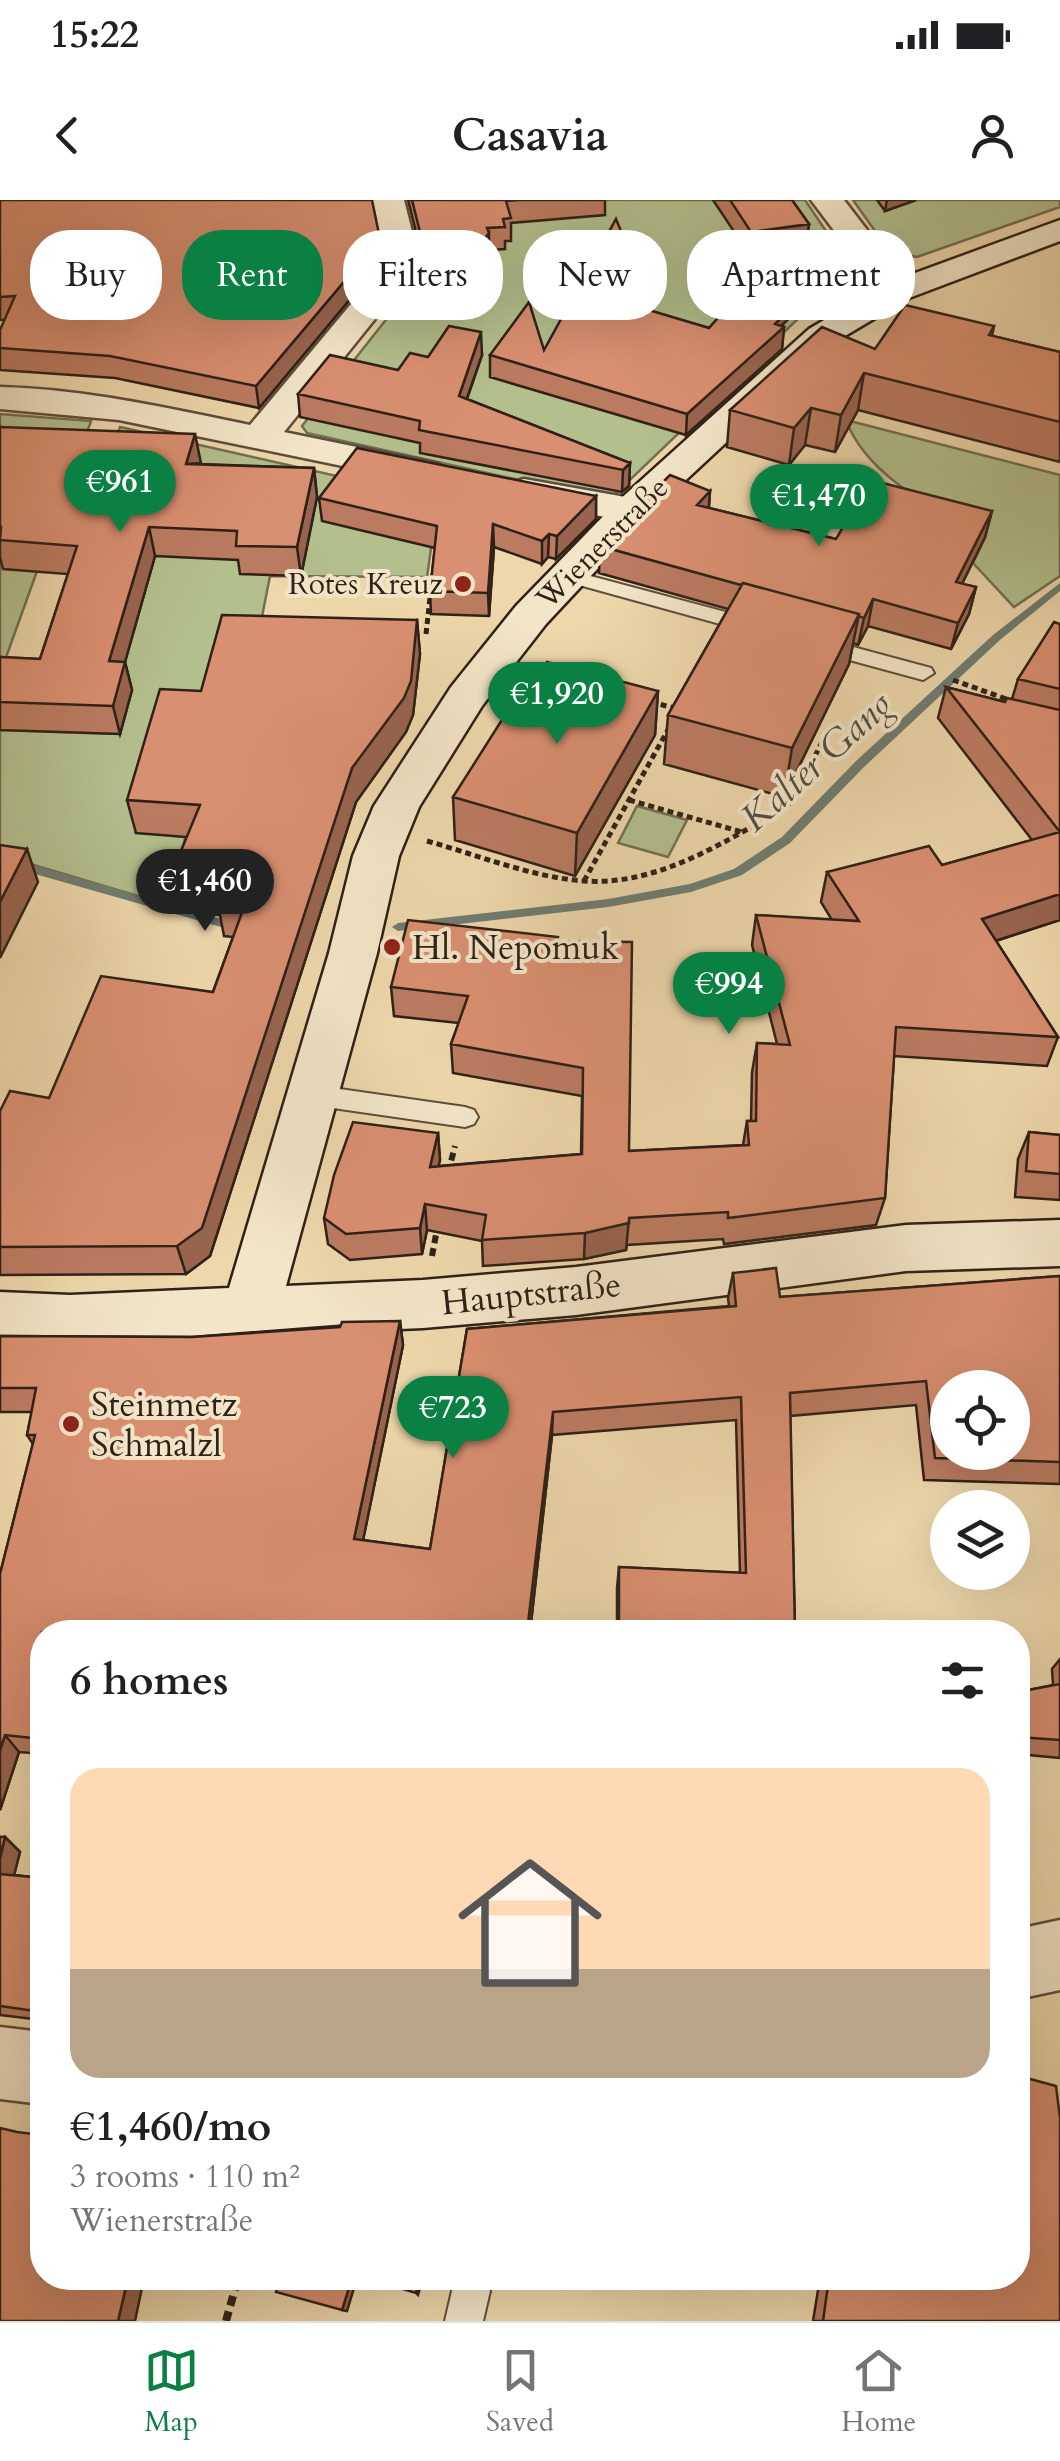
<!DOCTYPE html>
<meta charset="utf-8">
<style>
:root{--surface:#fff;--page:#f6f6f6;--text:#202124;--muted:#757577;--line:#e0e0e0;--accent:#0b8043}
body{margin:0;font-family:Cardo,serif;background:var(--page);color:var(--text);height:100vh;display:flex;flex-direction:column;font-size:38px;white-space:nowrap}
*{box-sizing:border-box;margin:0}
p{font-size:32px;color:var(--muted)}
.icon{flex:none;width:55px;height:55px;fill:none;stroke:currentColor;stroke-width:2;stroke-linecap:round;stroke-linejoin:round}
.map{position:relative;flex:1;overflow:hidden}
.sheet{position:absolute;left:30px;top:1420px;width:1000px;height:670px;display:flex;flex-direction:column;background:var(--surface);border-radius:40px;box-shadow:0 10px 40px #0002}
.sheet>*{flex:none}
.top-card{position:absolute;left:30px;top:30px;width:1000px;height:90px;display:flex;gap:20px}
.controls{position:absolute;left:930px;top:1170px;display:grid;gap:20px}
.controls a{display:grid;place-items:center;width:100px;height:100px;border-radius:50%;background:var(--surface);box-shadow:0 10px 40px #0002;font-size:50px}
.price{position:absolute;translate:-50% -85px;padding:0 22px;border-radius:35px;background:var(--accent);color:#fff;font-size:32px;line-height:65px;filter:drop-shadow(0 2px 5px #0008)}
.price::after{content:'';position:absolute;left:50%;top:60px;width:30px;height:22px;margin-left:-15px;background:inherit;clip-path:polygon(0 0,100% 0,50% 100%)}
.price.selected{background:#222;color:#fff}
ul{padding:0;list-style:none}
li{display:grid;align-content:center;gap:20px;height:530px;padding:0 40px}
li span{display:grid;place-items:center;height:310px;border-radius:30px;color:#555}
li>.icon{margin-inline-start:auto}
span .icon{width:180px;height:180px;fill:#fffc;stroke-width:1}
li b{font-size:42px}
h2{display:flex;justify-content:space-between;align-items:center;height:120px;padding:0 40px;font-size:42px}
.pill{padding:0 35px;border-radius:40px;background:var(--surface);box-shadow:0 10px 40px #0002;font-size:35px;line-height:90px}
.pill.selected{background:var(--accent);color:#fff}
.status{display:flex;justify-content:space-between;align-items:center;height:70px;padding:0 50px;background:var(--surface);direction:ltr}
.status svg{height:28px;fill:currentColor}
header{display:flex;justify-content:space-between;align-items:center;height:130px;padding:0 40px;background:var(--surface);font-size:45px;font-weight:600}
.dock{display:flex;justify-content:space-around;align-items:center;height:140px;border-top:2px solid var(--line);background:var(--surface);font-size:28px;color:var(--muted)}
.dock a{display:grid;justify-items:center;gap:5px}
.dock .selected{color:var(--accent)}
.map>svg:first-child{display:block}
</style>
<div class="status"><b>15:22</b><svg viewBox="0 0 49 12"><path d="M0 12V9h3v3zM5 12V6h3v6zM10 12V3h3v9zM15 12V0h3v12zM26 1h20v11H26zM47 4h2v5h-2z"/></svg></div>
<header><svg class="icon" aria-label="back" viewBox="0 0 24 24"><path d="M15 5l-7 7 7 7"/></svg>Casavia<svg class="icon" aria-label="person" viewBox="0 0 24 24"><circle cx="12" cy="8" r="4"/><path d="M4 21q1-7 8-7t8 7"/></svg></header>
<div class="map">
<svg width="1060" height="2121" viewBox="0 0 1060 2121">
<rect width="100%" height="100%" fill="#edd7ab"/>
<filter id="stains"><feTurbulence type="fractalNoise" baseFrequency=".002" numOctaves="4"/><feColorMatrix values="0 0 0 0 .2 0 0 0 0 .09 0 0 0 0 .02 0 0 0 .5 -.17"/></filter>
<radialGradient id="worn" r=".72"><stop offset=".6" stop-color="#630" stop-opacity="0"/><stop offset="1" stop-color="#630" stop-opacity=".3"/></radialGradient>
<path fill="#b3bf8d" stroke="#717052" stroke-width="2.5" d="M413 0H805L851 68 609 300 307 233 302 226 430 64Z
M853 0H1060V7L917 57 890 52Z
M0 214 91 221 0 474Z
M846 220 1060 275V376L1014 407 973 363 985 337C936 309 867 277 846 220Z
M120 227 438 299 427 377 270 376 248 488 136 632 185 637 184 644 204 646 178 708 17 660 0 650V530L120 534 108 260Z
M637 606 687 620 668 657 618 643Z"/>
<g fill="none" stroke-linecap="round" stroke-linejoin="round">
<path fill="#6f7c71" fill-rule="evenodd" d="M1060 383V391L1001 439 864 567 790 643 742 675 691 692 608 707 398 731 392 727 398 723 608 699 690 684 734 669 782 637 856 561 993 435Z
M0 656 228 721 234 725 228 729 0 664Z"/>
<g stroke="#5e4e3c" stroke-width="4">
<path id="lane" d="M568 370 767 423 770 428 760 435 561 380V372Z
M816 437 931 468 934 473 923 480 809 449 806 444 809 439Z
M312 885 465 907 474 910 478 917 474 924 465 927 312 905 303 902 299 895 303 888Z
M455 2078H493L483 2121H445Z"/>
</g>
<g stroke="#5e4e3c" stroke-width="5">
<path id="street" d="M372 0H404L420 63 284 232 439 264 444 272 439 280 425 283 119 220 0 209V187C85 189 167 208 250 225L386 62Z
M811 0H844L914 91 909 98 897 101 885 98Z
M524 279 631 298 645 302 651 310 645 318 631 322 510 299 505 291 510 283Z
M1060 1720V1790L1018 1799V1729Z
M0 1827 42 1832V1904L0 1899Z"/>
</g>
<g stroke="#2f2117" stroke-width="5">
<path id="secondary" d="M1060 20V41L909 98 833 143 645 318 546 424 482 506 419 607 399 656 377 753 286 1086 423 1080 576 1067 906 1025 1060 1020V1066L906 1071 576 1115 423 1128 70 1143 0 1140V1092L70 1095 229 1088 329 753 353 656 374 606 451 487 516 406 617 302 809 129 885 84Z"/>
</g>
<path stroke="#2f2117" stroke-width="5" stroke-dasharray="6 4" stroke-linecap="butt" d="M426 434 431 389
M953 480 1012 501
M651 502 678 509
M629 600 742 632
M427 641C478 655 531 677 584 681 657 686 723 643 784 608L793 600 826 534
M584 681 670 526"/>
<path stroke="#2f2117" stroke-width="6" stroke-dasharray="8 5" stroke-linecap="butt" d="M448 973 455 946
M432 1056 438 1024"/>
<path stroke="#2f2117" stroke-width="8" stroke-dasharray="10 6" stroke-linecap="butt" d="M226 2121 238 2078"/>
<use href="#lane" fill="#f3e5c8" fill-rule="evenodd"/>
<use href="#street" fill="#f3e5c8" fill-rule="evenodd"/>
<use href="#secondary" fill="#f3e5c8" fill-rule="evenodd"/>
</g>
<path fill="#bb7b61" stroke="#2f2117" stroke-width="2.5" d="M0 0 382 61 259 208 115 178 0 170V130L5 120H0Z
M408 0H605V15L511 23V41H505V49L489 50V55L451 105 399 95 398 73 419 44Z
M713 0H792L809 24 807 35 828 80 781 126 784 127 782 149 686 235 490 177V155L544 150 634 86 623 103 709 128 792 48 749 54Z
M877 0H916L885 11Z
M994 126 992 136 1060 152V262L858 210 835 252 805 245 789 265 727 247 730 210 875 149Z
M482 155 467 199 630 263 629 286 622 292 420 253V243L300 217 298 194 398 170 428 157Z
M0 227 200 264 314 268 317 297 301 376 240 374 238 360 155 356 125 462 132 490 120 534 0 530V457L40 459 68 374 3 369 0 357Z
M710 291 709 308 836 339 992 311 985 337 962 384 976 387 969 414 951 449 868 426 858 445 853 443 849 464 784 597 664 564 668 515 728 409 599 373 600 346Z
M596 296V319L556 359 548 357 542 364 494 347 489 416 431 414 430 391 435 348 322 321 319 298Z
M417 420 420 454 413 515 406 532 356 602 210 1056 186 1074 0 1075V911L49 898 213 792 233 737 224 736 220 715 178 708 171 675 187 637 136 633 127 600 201 491Z
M1060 424V720L996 741 1058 837 1047 866 894 856 885 998 876 1025 724 1044 723 1039 627 1045 626 1050 584 1059 483 1066 482 1041 427 1030 422 1054 350 1060 328 1044 324 1018 438 933 440 960 438 966 581 954 582 896 453 873 451 844 459 823 394 816 391 787 558 741 629 951 743 945 747 921H751L752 872 757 843 777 844 752 745 756 715 832 720 821 702 827 672 942 665 1032 640 938 518 946 487 1005 502 1012 499 1018 479Z
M658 491 655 535 575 676 455 640 453 597 526 494Z
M1029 932 1060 935V1000L1015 997 1018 959Z
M733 1073 780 1097 1060 1076V1284L924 1280 916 1205 790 1216 795 1432H617V1388L619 1367 740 1373 736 1220 552 1235 530 1432H42V1554L19 1552 0 1610V1374L33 1244 27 1235 32 1212H0V1136L192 1137 400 1121 403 1145 363 1340 430 1349 467 1129 729 1106 728 1098Z
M1060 1459V1558L1018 1554V1492L1053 1485 1052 1469Z
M0 1637H5L20 1652 14 1675 42 1678V1820L0 1815Z
M1019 1876 1060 2121H813L820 2078H1018Z"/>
<path fill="#98644f" stroke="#2f2117" stroke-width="2.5" d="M887 0H916L885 11Z
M809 24 806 46 749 54 751 32Z
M489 33V55L451 105 450 82Z
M380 39 382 61 259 208 256 186Z
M831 59 828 80 781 126 784 127 782 149 686 235 687 214 773 115Z
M635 65 634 86 612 121V99Z
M481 132 482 155 460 218 459 196Z
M864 173 858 210 835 252 841 215Z
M811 208 805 245 789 265 794 228Z
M195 234 201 263 186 264Z
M630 263 629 286 622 292 623 270Z
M314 268 317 297 301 376 297 347Z
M710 291 708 317 697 305Z
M596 296V319L556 359 557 336Z
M992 311 985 337 950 408 956 382Z
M493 324 494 347 489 416 488 393Z
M149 327 155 356 125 462 132 490 120 534 113 506 109 461Z
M549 334 548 357 542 364V341Z
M976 387 969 414 951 449 958 423Z
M873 399 868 426 858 445 864 418Z
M859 414 849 464 784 597 792 548Z
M417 420 420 454 413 515 406 532 356 602 210 1056 186 1074 177 1046 352 568Z
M658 491 655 535 575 676 577 633Z
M27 649 38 682 0 758V702Z
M1060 694V720L973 748 982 719Z
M438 933 440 960 432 994 430 967Z
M425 1004 427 1030 422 1054 420 1028Z
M629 1018 626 1050 584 1059 585 1033Z
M400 1121 403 1145 359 1360 354 1339Z
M553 1212 552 1235 530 1432H527Z
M5 1535 19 1552 0 1610V1550Z
M5 1637 20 1652 11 1687 0 1677V1658Z
M128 2078H144L135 2121H118Z
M352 2078H357L347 2111 342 2110Z
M420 2078H423L418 2095 416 2093Z"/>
<path fill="#d98f71" stroke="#2f2117" stroke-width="2.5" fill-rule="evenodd" d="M0 0H372L380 39 256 186 110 156 0 148V130L15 96 0 97Z
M412 0H518L506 1 511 18 503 19 505 27 487 28 489 33 450 82 398 73 422 40Z
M730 0H792L809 24 751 32Z
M616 19 635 65 612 99 709 128 731 103 808 34 831 59 773 115 782 117 775 124 784 127 687 214 490 155 529 102 544 150Z
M905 105 994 126 989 135 1060 152V222L864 173 841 215 811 208 794 228 730 210 822 127 875 149Z
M449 126 481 132 459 196 630 263 623 270 419 230 420 221 298 194 330 155 398 170 410 153 428 157Z
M0 227 195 234 186 264 314 268 297 347 236 346 237 331 149 327 109 461 125 462 113 506 0 502V457L40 459 77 346 0 340 1 327H0Z
M357 248 596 296 557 336 549 334 542 341 493 324 488 393 430 391 437 326 319 298Z
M670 275 710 291 697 305 836 339 871 280 992 311 956 382 976 387 958 423 873 399 864 418 858 416 859 414 743 383 741 385 600 346Z
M743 383 859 414 792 548 668 515Z
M222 415 417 420 411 481 404 498 352 568 202 1028 177 1046 0 1047V911L10 891 49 898 101 776 213 792 244 707 217 703 224 685 171 675 200 605 127 600 160 489 201 491Z
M1054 422 1060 424V489L1018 479Z
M547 462 658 491 577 633 453 597 519 493 526 494Z
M946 487 1005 502 1007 498 1060 510V694L982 719 1058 837 896 827 885 998 728 1018V1012L629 1018V1023L585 1033 482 1040 486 1015 425 1004 420 1028 346 1034 324 1018 334 975 353 922 438 933 430 967 582 954 583 868 451 844 468 796 391 787 408 720 558 737 557 741 632 742 629 951 749 945 747 921H756L757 843 790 845 756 715 859 721 827 672 929 646 942 665 1060 632Z
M0 645 27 649 0 702Z
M1029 932 1060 935V974L1026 971Z
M776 1068 780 1097 1060 1076V1262L935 1258 926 1181 790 1193 795 1432H619V1367L746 1373 741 1197 553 1212 527 1432H42V1539L5 1535 0 1550V1374L35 1235H27L36 1188H0V1136L192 1137 340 1127 342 1122 400 1121 354 1339 430 1349 467 1129 736 1106 733 1073ZM948 1188H1012V1252H948Z
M1060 1484V1540L1018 1537V1492Z
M1018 1608 1028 1684 1018 1686Z
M0 1637H5L0 1658Z
M0 1674 42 1678V1812L0 1806Z
M1019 1876 1056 1886 1060 1918V2121H823L829 2078H1018Z
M0 1928 17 1932 42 1935V2078H128L118 2121H0Z
M280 2078H352L342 2110 276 2092Z
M366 2078H420L416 2093Z"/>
<g fill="#8f2418" stroke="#f3e5c8" stroke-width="4">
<circle cx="463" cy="384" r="10"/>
<circle cx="392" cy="747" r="10"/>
<circle cx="71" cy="1224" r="10"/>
</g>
<g text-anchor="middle" stroke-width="8" stroke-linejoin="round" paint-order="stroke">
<g font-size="30" fill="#2f2117" stroke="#f3e5c8">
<text transform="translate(602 343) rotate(-45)" y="10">Wienerstraße</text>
</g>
<g font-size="30" fill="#2f2117" stroke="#f3e5c8" text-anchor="end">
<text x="443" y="394">Rotes Kreuz</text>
</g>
<g font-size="35" fill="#2f2117" stroke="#f3e5c8" text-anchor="start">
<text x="412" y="759">Hl. Nepomuk</text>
<text x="91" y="1216">Steinmetz<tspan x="91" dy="40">Schmalzl</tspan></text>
</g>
<g font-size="35" fill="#2f2117" stroke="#f3e5c8">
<text transform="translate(531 1093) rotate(-6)" y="12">Hauptstraße</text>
</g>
<g font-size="38" font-style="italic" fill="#4f4f44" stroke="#f3e5c8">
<text transform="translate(816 561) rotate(-42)" y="13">Kalter Gang</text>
</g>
</g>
<rect width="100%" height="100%" filter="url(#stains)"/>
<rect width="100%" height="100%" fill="url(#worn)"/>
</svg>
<div class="controls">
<a><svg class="icon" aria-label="locate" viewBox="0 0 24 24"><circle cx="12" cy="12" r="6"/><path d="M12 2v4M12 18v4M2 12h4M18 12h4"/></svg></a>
<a><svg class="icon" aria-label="layers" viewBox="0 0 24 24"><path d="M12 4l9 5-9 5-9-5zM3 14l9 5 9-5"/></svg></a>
</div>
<b class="price" style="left:120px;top:335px">€961</b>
<b class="price" style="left:819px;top:349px">€1,470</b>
<b class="price" style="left:557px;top:547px">€1,920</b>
<b class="price selected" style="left:205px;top:734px">€1,460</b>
<b class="price" style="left:729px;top:837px">€994</b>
<b class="price" style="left:453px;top:1261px">€723</b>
<div class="top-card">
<a class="pill">Buy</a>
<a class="pill selected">Rent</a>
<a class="pill">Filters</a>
<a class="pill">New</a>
<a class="pill">Apartment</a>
</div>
<section class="sheet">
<h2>6 homes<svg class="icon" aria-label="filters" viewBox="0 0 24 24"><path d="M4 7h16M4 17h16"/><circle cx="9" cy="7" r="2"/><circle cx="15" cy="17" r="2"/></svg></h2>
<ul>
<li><span style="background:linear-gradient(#ffd9b3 65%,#b9a48a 0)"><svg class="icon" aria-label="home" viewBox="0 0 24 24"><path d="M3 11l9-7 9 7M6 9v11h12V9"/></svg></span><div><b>€1,460/mo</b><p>3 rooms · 110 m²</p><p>Wienerstraße</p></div></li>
</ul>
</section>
</div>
<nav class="dock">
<a class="selected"><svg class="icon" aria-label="map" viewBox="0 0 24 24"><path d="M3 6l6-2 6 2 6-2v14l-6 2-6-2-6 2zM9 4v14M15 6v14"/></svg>Map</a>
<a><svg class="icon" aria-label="saved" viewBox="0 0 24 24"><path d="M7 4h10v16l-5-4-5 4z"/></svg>Saved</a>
<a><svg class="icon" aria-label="home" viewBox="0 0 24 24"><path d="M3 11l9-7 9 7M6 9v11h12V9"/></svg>Home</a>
</nav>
